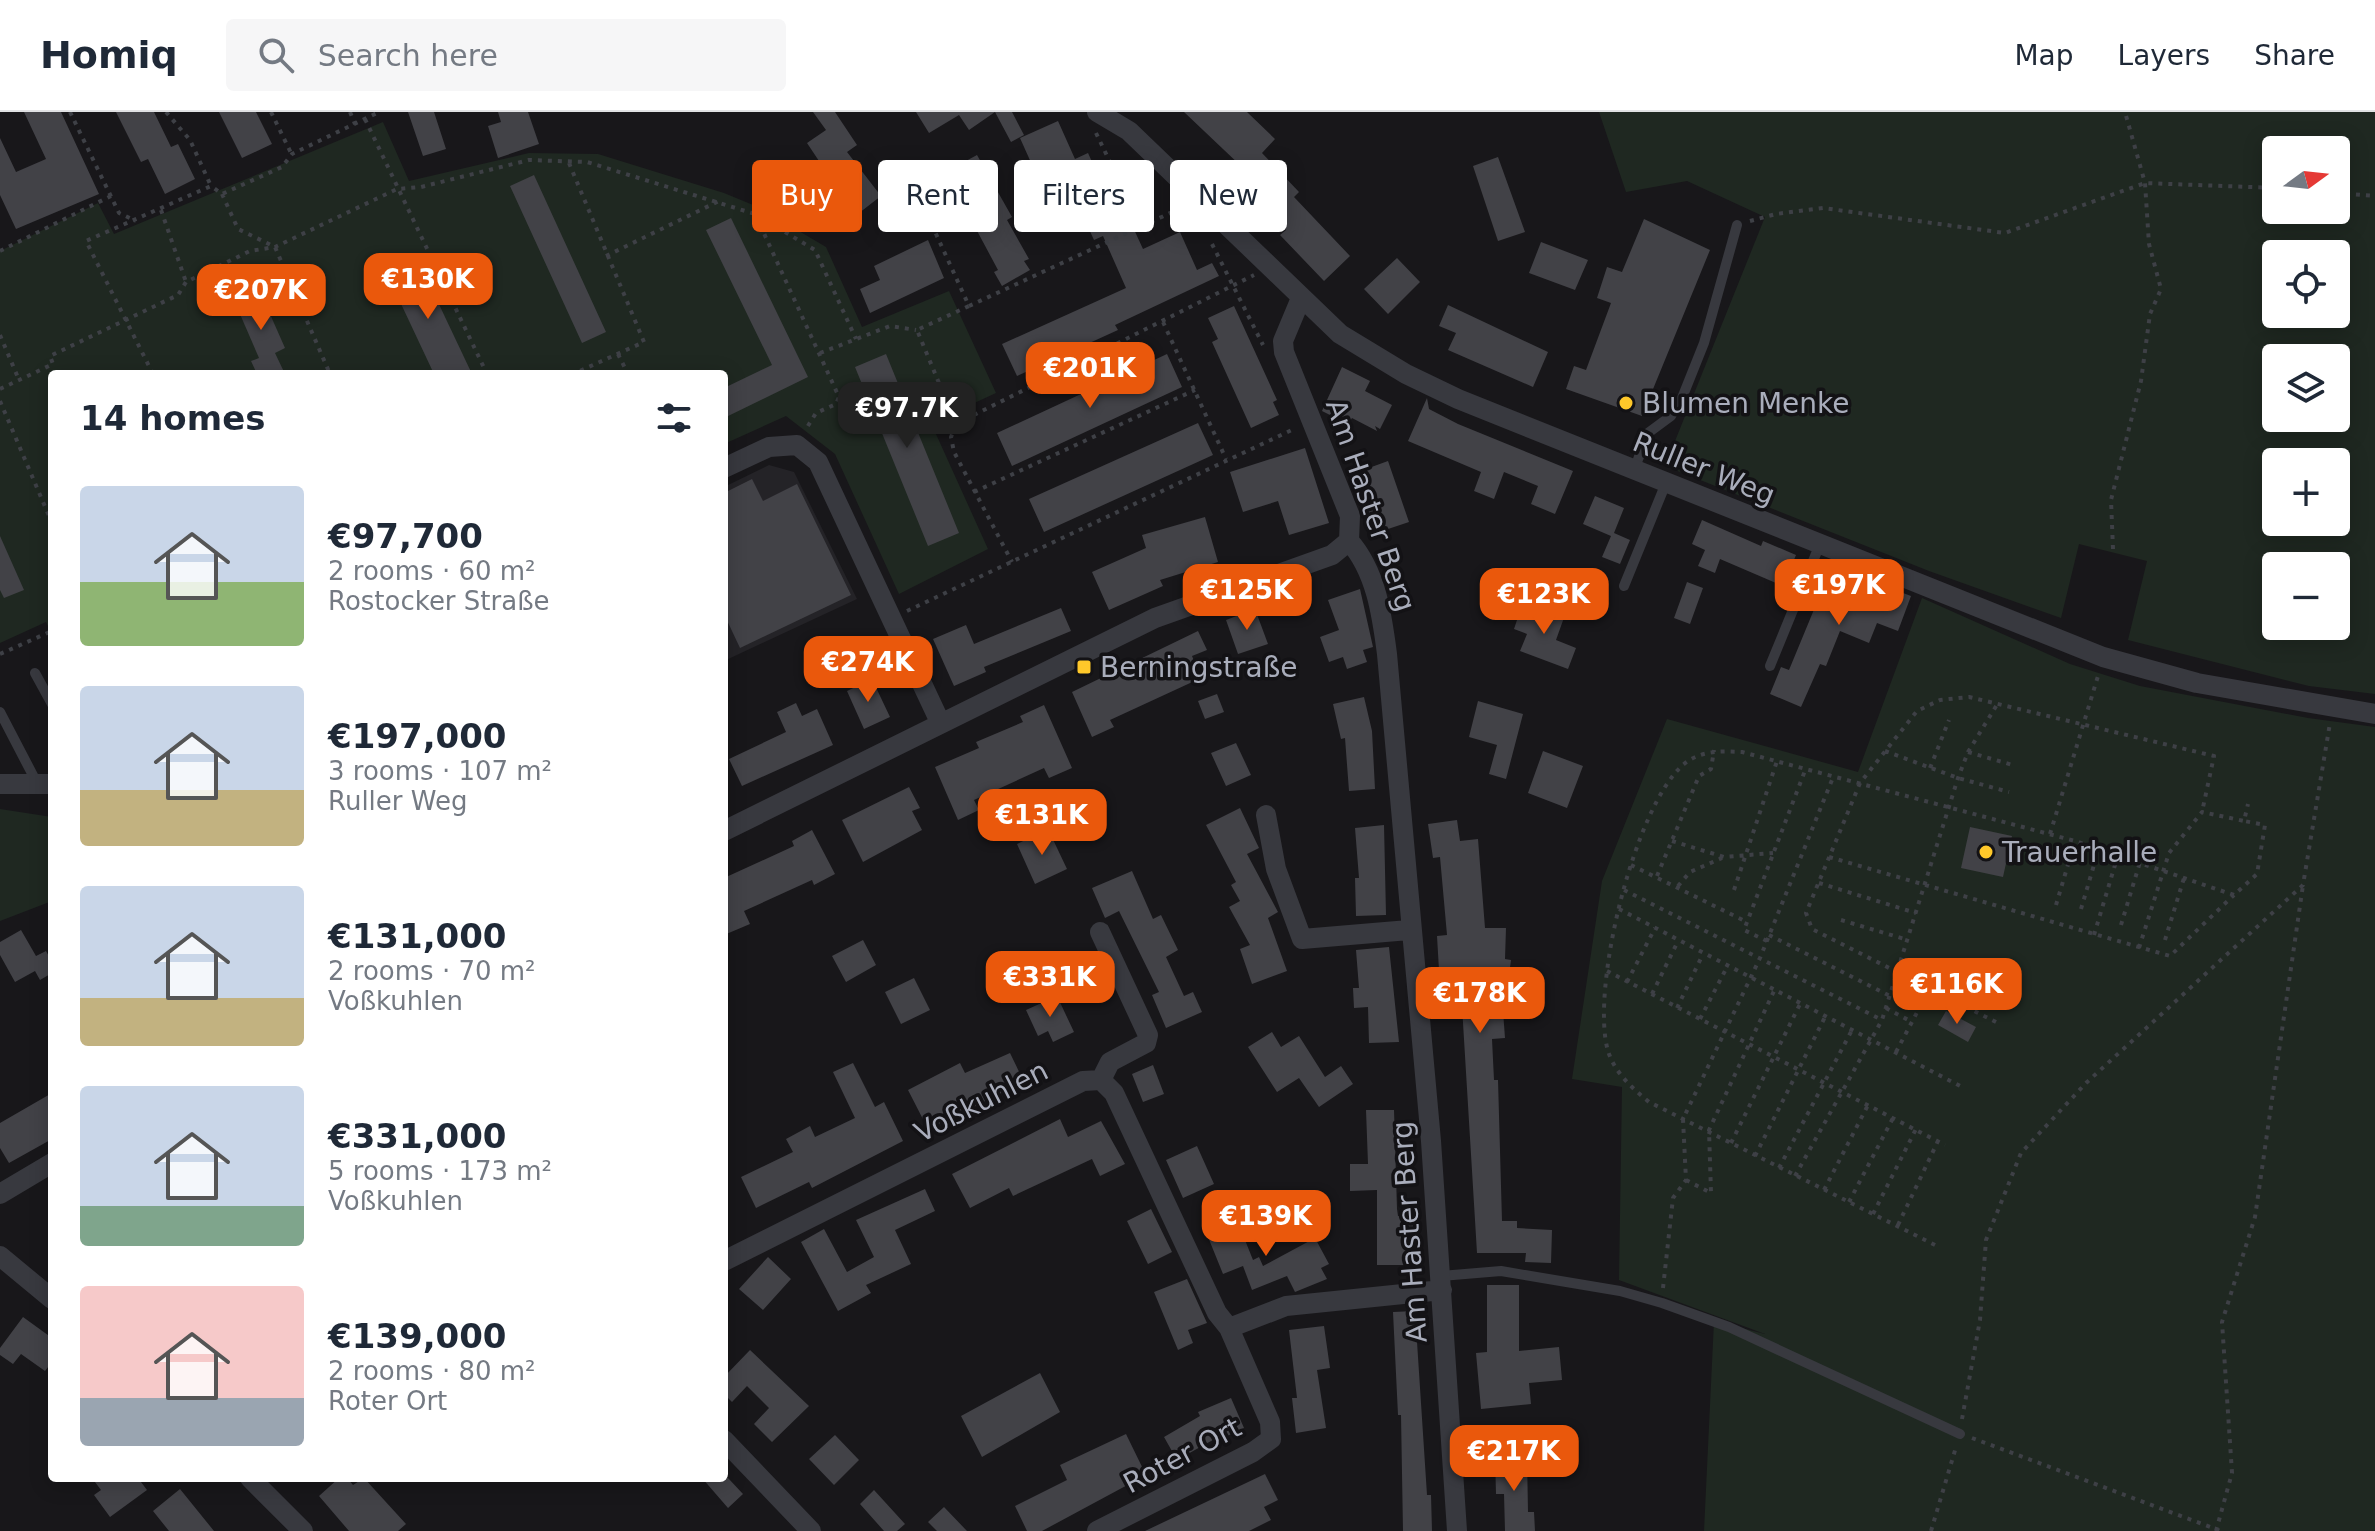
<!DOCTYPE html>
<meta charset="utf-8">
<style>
:root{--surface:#fff;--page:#f6f6f7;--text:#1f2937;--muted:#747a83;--line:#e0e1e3;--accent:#ea580c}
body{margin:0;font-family:"DejaVu Sans",sans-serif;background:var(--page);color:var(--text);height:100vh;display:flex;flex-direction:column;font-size:30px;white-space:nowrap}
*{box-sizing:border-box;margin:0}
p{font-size:26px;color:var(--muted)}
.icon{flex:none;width:44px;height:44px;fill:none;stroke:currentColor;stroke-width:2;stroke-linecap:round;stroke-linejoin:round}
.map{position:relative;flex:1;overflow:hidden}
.drawer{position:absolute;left:48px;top:258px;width:680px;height:1112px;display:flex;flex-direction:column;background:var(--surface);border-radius:8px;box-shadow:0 4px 20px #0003}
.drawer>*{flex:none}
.top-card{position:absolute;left:752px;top:48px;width:760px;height:72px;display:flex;gap:16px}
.needle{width:52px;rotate:75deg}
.buttons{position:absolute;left:2262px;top:24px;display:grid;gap:16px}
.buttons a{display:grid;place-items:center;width:88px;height:88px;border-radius:8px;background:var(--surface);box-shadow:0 4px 20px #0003;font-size:40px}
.price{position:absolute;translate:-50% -68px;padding:0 18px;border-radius:16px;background:var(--accent);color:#fff;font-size:26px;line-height:52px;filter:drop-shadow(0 2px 4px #0008)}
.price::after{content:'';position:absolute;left:50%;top:48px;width:24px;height:18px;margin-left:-12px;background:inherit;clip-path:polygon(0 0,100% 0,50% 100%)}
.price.active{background:#222;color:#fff}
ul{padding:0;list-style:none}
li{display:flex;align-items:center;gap:24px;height:200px;padding:0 32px}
li span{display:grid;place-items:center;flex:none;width:224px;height:160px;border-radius:8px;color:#555}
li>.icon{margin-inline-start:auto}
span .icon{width:96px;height:96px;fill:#fffc;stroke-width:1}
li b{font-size:34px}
h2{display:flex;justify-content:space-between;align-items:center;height:96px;padding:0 32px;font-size:34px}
.tag{padding:0 28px;border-radius:8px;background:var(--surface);box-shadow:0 4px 20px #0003;font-size:28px;line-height:72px}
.tag.active{background:var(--accent);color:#fff}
header{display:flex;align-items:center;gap:48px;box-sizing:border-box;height:112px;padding:0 40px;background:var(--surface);border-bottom:2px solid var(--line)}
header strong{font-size:38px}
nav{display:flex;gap:44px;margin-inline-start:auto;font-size:28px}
.search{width:560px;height:72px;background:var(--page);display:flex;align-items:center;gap:20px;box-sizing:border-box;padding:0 28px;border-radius:8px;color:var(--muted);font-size:30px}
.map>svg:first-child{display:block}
</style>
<header>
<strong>Homiq</strong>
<div class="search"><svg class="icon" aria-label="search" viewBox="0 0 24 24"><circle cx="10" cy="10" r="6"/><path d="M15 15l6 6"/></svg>Search here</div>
<nav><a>Map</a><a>Layers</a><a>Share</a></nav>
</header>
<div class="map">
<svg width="2375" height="1419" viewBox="0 0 2375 1419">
<rect width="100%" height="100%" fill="#18171a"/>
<path fill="#242327" d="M769 353 794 360 857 487 724 549V375Z"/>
<path fill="#1f2821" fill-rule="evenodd" d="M1599 0H2375V582L2309 574 2128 528 2147 449 2079 432 2061 506 1929 459 1665 354 1765 105 1687 69 1626 80ZM2276 38H2336V98H2276ZM2276 142H2336V202H2276ZM2276 246H2336V306H2276ZM2276 350H2336V410H2276ZM2276 454H2336V514H2276Z
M383 10 409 69 529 41 598 42 724 81 758 95 826 135 862 215 949 179 996 281 931 311 988 437 899 482 835 342 786 304 724 332V262H52V522L46 510 0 531V139L98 91 114 122Z
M1922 486 2070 552 2140 574 2308 606 2375 615V1419H1704L1714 1209 1765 1222 1619 1168 1622 975 1572 967 1602 769 1667 607 1858 660Z
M0 697 52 705V789L0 809Z"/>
<path fill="#424247" d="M24 0H61L99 82 16 117 0 83V26L16 60 46 47Z
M116 0H154L171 35 178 32 195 67 165 82 148 47 141 50Z
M219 0H256L272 32 242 46Z
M408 0H434L446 37 423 44Z
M498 0H528L539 32 498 46 488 14 501 10Z
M813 0H835L857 33 847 40 881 84 841 115 821 88 831 81 827 75 833 70 807 31 826 18Z
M916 0H1012L1024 23 1011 30 995 0 969 18 959 3 929 21Z
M1184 0H1247L1275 27 1262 41 1299 80 1294 85 1350 144 1324 169 1280 123 1286 118 1251 83 1262 74Z
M1058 9 1075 47 1088 41 1105 78 1114 74 1143 137 1180 120 1197 158 1212 151 1219 164 1115 213 1118 218 1017 264 1002 232 1126 176 1103 124 1094 128 1077 91 1068 95 1051 58 1037 64 1020 26Z
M977 43 1012 105 1007 108 1029 147 1024 149 1030 158 1002 174 994 160 998 158 953 74 961 70 953 56Z
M1498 45 1525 120 1498 129 1473 54Z
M534 63 606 220 582 231 510 74Z
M731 106 808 265 724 306V276L772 253 706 118Z
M1644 107 1710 138 1642 304 1566 277 1574 254 1586 258 1611 191 1597 186 1607 155 1622 160Z
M928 128 944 166 870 201 860 177 880 168 874 154Z
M1541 130 1588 148 1575 178 1529 161Z
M1397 146 1420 170 1388 202 1364 177Z
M418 148 472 262H434L387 162Z
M258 175 285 236 275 241 285 262H257L251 249 259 246 233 186Z
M1448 193 1548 240 1533 275 1448 238 1456 221 1439 214Z
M1234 194 1277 288 1273 290 1279 303 1251 316 1212 230 1218 227 1208 206Z
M886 242 959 421 928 434 855 255Z
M1167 242 1182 275 1012 354 997 321Z
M1342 255 1370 269 1365 279 1392 293 1380 317 1375 314 1377 319 1352 306 1348 312 1322 299Z
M1427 286 1429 297 1458 312 1573 359 1555 402 1531 392 1538 374 1504 360 1494 387 1474 379 1481 360 1408 329Z
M1198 311 1213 343 1044 420 1029 387Z
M1305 336 1329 411 1289 423 1278 389 1243 400 1230 360Z
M1388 349 1409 410 1376 421 1355 361Z
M752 367 763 389 797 372 851 483 740 536 724 502V381Z
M1595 384 1624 396 1614 421 1630 428 1620 452 1602 445 1611 424 1583 412Z
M1205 405 1218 450 1160 468 1163 474 1109 498 1092 460 1146 436 1142 423Z
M1702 408 1761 434 1763 429 1796 443 1783 474 1720 447 1715 461 1698 454 1705 438 1692 432Z
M0 424 24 478 4 486 0 478Z
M1832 454 1911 484 1898 519 1877 511 1869 531 1840 519 1826 554 1820 552 1801 595 1770 582 1781 555 1789 558Z
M1687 470 1703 476 1690 512 1674 506Z
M1360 477 1373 535 1363 538 1367 550 1347 557 1343 545 1329 550 1320 525 1339 518 1328 488Z
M1522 493 1545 502 1548 494 1566 500 1556 528 1576 536 1568 557 1520 539 1527 522 1514 517Z
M1061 496 1071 519 984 555 986 560 954 574 933 527 966 513 974 532Z
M1255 497 1268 532 1238 542 1226 508Z
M1198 519 1207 538 1192 544 1201 566 1110 608 1114 615 1092 625 1072 580Z
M872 567 890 605 864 617 847 579Z
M1217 582 1224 600 1205 607 1198 589Z
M1364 585 1372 619 1375 677 1349 679 1345 626 1341 627 1333 592Z
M1478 589 1523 602 1506 667 1489 662 1497 633 1469 625Z
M796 591 802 604 817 597 833 633 742 674 729 647 786 620 777 600Z
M1044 593 1072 656 1049 666 1044 656 974 688 979 698 958 708 935 655 979 636 976 630 1023 610 1020 604Z
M1236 631 1251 663 1226 674 1211 641Z
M1543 639 1583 654 1567 696 1528 681Z
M909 675 920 696 912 699 922 718 863 750 842 708Z
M1240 696 1259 736 1247 742 1278 800 1268 806 1287 859 1252 872 1240 837 1250 833 1229 795 1240 789 1231 773 1236 770 1206 713Z
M1457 708 1460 729 1478 727 1485 816H1506L1505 847 1511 848 1506 886 1502 885 1505 926 1492 927 1494 968H1498L1502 1109H1517V1116L1552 1118 1551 1151 1525 1150 1526 1141H1477L1461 878 1464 857 1439 858 1437 824 1447 823 1440 745 1433 746 1428 712Z
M1384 713 1386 803 1356 804 1355 766H1359L1355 716Z
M1970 715 2012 724 2003 765 1961 756Z
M1048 717 1067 757 1035 772 1017 732Z
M812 718 835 762 814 773 812 768 744 799 750 812 724 823V766L794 734 792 729Z
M1132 759 1153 807 1161 803 1178 838 1166 845 1184 884 1193 880 1202 900 1166 916 1152 883 1159 880 1119 799 1105 806 1092 776Z
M21 818 36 844 46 839 52 850V861L40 868 35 859 15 870 0 843V830Z
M863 828 876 853 846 870 832 844Z
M1389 835 1399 930 1369 931 1368 895 1354 896 1353 876H1359L1356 838Z
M914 866 930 898 901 912 885 880Z
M1057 884 1074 920 1053 930 1048 919 1038 924 1026 898Z
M1946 899 1976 915 1968 930 1938 913Z
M1272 920 1281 935 1299 924 1325 965 1341 954 1353 972 1319 995 1299 966 1277 980 1248 935Z
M1010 941 1024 970 928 1017 908 978 960 951 965 961Z
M853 951 875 995 884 990 903 1029 812 1076 809 1070 756 1096 741 1065 793 1040 786 1027 810 1014 815 1025 855 1006 833 960Z
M1153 953 1164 982 1143 990 1132 962Z
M52 981V1027L9 1051 0 1036V1011Z
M1366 998H1394L1397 1097 1398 1104H1413V1153H1377V1078L1350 1079V1052H1368Z
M1060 1007 1068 1025 1101 1009 1125 1052 1100 1064 1092 1047 1013 1084 1009 1076 970 1096 952 1062Z
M1197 1034 1214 1072 1183 1086 1166 1048Z
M925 1077 935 1099 895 1118 911 1152 866 1173 871 1181 838 1199 801 1130 824 1117 847 1160 874 1145 856 1108Z
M1151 1097 1172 1140 1148 1152 1127 1109Z
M1235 1103 1253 1148 1259 1145 1263 1154 1315 1126 1329 1152 1321 1156 1327 1167 1295 1180 1287 1164 1252 1178 1243 1154 1223 1162 1204 1115Z
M768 1145 791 1167 763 1198 739 1177Z
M1187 1167 1207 1211 1188 1218 1193 1231 1178 1238 1154 1180Z
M1487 1173H1519V1239L1559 1235 1562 1268 1529 1271 1531 1292 1481 1297 1476 1241 1487 1240Z
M1415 1199 1427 1383H1431L1432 1419H1403L1401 1303H1398L1393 1200Z
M23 1205 52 1226V1250L45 1259 21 1242 13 1252 0 1243V1236Z
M1324 1214 1330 1256 1317 1258 1326 1316 1296 1321 1292 1286H1297L1289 1218Z
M750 1238 809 1294 772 1330 754 1312 769 1296 747 1274 732 1290 724 1282V1265Z
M1040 1261 1060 1300 982 1345 961 1304Z
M1231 1286 1244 1316 1221 1327 1220 1324 1177 1348 1164 1325 1200 1304 1198 1300Z
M1126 1322 1146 1363 1042 1419H1027L1015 1394 1067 1368 1060 1353Z
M835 1323 859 1348 834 1373 809 1347Z
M1527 1344 1528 1400H1534L1535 1419H1505L1504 1382H1496L1495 1345Z
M1265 1362 1278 1388 1264 1395 1271 1408 1249 1419H1145Z
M92 1366H138L147 1378 110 1405 94 1383 101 1378Z
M339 1366H347L353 1373 364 1366 406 1412 398 1419H349L319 1384Z
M702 1366H728L743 1382 728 1396Z
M180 1377 214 1419H169L153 1399Z
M874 1378 905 1412 897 1419H884L860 1392Z
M944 1395 967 1419H937L928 1410Z"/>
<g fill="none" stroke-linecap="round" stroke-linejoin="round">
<path stroke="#3e4046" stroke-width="4" stroke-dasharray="4 6" stroke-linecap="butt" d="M70 0 119 101 136 109
M166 0 190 28 211 74
M271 0 291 41
M350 0 355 12
M365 7 487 262
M1096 21 1141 114
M569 51 644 230 573 262
M915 76 969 194 917 218 956 312 951 325 954 340 1012 450
M2336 81 2375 84
M222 82 238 117 275 135 330 262
M161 98 186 170
M756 104 839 285 836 292 816 301 806 317
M1750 109 1776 102 1823 96 2005 121 2145 71 2276 76
M1212 132 1263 233
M0 139 111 84
M606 144 719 89
M969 194 1181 96
M1163 210 1226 347
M0 223 19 268
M820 241 890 214 916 218
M618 242 628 262
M153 262 86 129 211 74 222 82 282 55 292 42 379 0
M0 277 53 252 50 244 178 183 186 170 250 139 275 135 397 77 421 75 529 48 587 50 755 102 815 138 856 227
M0 289 52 411
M956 312 1254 163
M974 380 1195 278
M2113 437 2111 388 2141 269 2150 202 2161 177 2149 132 2145 71 2125 0
M907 499 1294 317
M0 542 52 519
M1885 639 1958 666 2009 680
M1968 640 2016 654
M1930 656 1949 608
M2050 722 2098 564
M1672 729 1724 745 1773 741
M1829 745 2170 844 2234 783
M1631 753 1747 810
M1657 764 1699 664 1711 657 1714 638
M1819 771 1916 801
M1678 774 1690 760 1722 746
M1624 778 1882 908
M1734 778 1777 649
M2056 793 2075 729
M1619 797 1964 976
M2081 797 2099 736
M1841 808 1908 828
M2121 813 2140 750
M1769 823 1890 884
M2094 823 2118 743
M2165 828 2184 766
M1767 829 1744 818 1806 656
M2139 836 2169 741 2202 700 2244 709 2248 692
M1607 859 1945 1033
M1627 870 1655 816
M1652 882 1678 829
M1677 896 1703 842
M1886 896 1912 910
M1700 907 1727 855
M1996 910 1812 817 1806 801 1860 671 1917 599 1940 588 1969 585 2214 644 2202 700
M1896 940 1922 891
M1731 1031 1800 892
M1755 1044 1825 905
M1779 1056 1852 918
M1795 1064 1882 908 1958 666 1968 640 1998 591
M1686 1068 1711 1081 1709 1018 1774 879
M1824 1078 1868 993
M1849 1090 1893 1006
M1873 1102 1916 1017
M1898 1113 1938 1029
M1935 1133 1649 990C1632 976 1615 961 1608 939 1590 877 1635 693 1684 652 1701 638 1722 639 1742 640L2075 729 2234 783 2257 762 2265 713 2244 709
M1663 1176 1673 1086 1686 1068 1683 1007 1760 846 1834 663
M1962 1307 1980 1208 1986 1128 2021 1041 2086 971 2303 773 2330 611
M1972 1326 2221 1419
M1931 1419 1956 1335
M2216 1419 2232 1361 2222 1210 2255 1105 2303 773"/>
<path stroke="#38393f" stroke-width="10" d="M1634 358 1648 321 1671 304 1682 286 1704 231 1737 113
M1624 474 1666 371
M1770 554 1820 432
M35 561 52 592
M0 600 38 673
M1441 1164 1501 1159 1620 1179 1662 1191 1729 1215 1960 1322"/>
<path stroke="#38393f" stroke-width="20" d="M1097 0 1129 19 1340 222 1406 262 1458 287 2103 545 2197 571 2375 602
M1301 186 1283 229 1284 240 1350 404 1349 429C1376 459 1382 503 1387 542L1431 1029 1457 1419
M724 356 769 335 797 333 818 350 940 610
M0 672H52
M1266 703 1276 757 1302 827 1409 818
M724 719 1155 506 1332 443 1349 429
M0 1082 52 1051
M0 1144 52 1187
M724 1149 1083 969 1101 968 1110 950 1146 931 1148 923 1100 820
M1229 1216 1286 1194 1442 1178
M724 1328 811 1419
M250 1366 303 1419
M1097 1419 1253 1340 1271 1327 1270 1310 1229 1216 1217 1201 1114 981 1101 968"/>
</g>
<g fill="#ffc82a" stroke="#131215" stroke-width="3">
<circle cx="1626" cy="291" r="8"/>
<rect x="1076" y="547" width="16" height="16" rx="4"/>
<circle cx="1986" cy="740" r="8"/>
</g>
<g text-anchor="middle" stroke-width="7" stroke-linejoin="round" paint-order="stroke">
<g font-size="28" fill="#a9adbb" stroke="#131215" text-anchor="start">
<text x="1642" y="301">Blumen Menke</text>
<text x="1100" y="565">Berningstraße</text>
<text x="2002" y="750">Trauerhalle</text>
</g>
<g font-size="28" fill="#a9adbb" stroke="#131215">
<text transform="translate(1704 356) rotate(22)" y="10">Ruller Weg</text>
<text transform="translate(1371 393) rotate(71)" y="10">Am Haster Berg</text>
<text transform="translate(981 989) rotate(-27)" y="10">Voßkuhlen</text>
<text transform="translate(1409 1120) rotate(-94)" y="10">Am Haster Berg</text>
<text transform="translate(1182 1343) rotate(-28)" y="10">Roter Ort</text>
</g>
</g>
</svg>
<div class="buttons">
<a><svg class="needle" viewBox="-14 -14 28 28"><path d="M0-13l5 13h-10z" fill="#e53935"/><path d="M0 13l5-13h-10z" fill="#747a83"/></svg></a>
<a><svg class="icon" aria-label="locate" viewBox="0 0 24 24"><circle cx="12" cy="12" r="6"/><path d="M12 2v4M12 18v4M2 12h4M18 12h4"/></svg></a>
<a><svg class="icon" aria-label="layers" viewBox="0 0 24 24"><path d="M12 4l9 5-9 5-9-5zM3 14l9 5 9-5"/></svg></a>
<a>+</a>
<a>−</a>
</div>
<b class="price" style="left:428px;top:209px">€130K</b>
<b class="price" style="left:261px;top:220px">€207K</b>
<b class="price" style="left:1090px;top:298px">€201K</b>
<b class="price active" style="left:907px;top:338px">€97.7K</b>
<b class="price" style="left:1839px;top:515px">€197K</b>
<b class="price" style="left:1247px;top:520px">€125K</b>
<b class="price" style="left:1544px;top:524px">€123K</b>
<b class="price" style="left:868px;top:592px">€274K</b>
<b class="price" style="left:1042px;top:745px">€131K</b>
<b class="price" style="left:1050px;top:907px">€331K</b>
<b class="price" style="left:1957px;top:914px">€116K</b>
<b class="price" style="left:1480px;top:923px">€178K</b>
<b class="price" style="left:1266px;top:1146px">€139K</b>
<b class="price" style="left:1514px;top:1381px">€217K</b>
<div class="top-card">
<a class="tag active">Buy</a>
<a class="tag">Rent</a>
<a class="tag">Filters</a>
<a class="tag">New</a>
</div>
<section class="drawer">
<h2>14 homes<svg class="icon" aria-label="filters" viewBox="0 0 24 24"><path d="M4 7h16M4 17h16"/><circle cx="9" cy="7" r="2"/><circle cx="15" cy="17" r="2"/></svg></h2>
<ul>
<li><span style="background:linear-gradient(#c9d6e8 60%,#8fb573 0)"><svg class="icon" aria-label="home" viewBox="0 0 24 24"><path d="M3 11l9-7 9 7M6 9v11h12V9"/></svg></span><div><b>€97,700</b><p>2 rooms · 60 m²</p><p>Rostocker Straße</p></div></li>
<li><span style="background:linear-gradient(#c9d6e8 65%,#c2b280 0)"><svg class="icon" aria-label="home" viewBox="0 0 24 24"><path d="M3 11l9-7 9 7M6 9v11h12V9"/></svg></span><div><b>€197,000</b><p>3 rooms · 107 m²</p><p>Ruller Weg</p></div></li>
<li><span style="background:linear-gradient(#c9d6e8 70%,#c2b280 0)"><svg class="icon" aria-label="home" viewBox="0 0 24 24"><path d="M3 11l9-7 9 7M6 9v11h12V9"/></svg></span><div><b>€131,000</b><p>2 rooms · 70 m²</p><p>Voßkuhlen</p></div></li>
<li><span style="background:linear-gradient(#c9d6e8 75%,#7fa58c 0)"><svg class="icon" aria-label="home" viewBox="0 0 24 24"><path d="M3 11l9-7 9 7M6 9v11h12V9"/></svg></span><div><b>€331,000</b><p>5 rooms · 173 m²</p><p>Voßkuhlen</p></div></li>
<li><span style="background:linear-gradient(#f6c9c9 70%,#9aa5b1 0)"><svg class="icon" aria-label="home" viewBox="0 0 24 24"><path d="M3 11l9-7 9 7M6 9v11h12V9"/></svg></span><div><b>€139,000</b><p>2 rooms · 80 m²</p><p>Roter Ort</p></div></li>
</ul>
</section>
</div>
